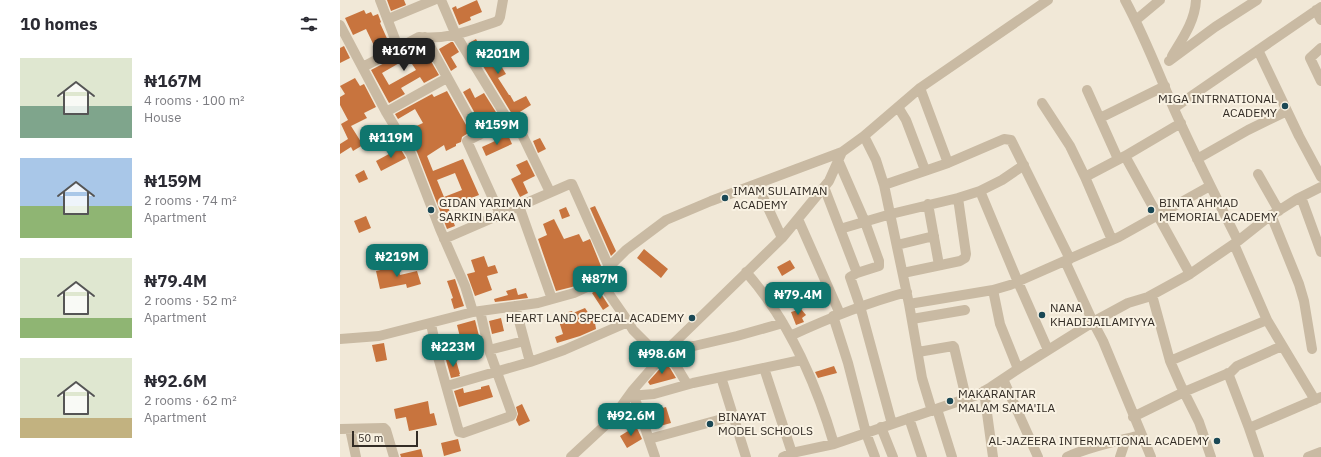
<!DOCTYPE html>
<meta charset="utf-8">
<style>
:root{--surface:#fff;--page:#f2f2f3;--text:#2b2b33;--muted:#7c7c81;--accent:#0f766e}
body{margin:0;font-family:"IBM Plex Sans",sans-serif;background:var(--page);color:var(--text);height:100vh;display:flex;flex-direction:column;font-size:15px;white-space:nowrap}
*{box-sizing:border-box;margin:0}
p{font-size:13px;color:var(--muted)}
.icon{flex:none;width:22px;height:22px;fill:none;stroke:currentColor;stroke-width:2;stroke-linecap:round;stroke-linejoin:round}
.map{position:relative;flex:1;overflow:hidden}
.panel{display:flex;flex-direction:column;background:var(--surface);width:340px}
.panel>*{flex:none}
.scale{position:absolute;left:12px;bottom:10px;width:66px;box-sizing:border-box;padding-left:4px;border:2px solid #332c25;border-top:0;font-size:11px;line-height:14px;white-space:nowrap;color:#332c25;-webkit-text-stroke:3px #f9f2e3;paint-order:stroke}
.price{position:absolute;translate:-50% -34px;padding:0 9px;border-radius:8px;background:var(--accent);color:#fff;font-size:13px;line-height:26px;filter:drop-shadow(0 1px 2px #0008)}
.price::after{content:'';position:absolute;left:50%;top:24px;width:12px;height:9px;margin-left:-6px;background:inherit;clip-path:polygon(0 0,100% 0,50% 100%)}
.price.selected{background:#222;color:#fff}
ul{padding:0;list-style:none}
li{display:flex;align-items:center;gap:12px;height:100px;padding:0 20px}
li span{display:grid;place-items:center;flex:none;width:112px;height:80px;border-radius:0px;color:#555}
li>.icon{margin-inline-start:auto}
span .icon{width:48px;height:48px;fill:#fffc;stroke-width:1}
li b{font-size:17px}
h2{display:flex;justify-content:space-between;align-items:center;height:48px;padding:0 20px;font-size:17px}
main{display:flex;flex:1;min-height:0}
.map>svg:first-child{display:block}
</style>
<main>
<section class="panel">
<h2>10 homes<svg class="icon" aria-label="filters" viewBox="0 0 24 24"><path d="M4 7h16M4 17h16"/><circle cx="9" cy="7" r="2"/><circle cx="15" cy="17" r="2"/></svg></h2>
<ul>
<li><span style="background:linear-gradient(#dfe7d0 60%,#7fa58c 0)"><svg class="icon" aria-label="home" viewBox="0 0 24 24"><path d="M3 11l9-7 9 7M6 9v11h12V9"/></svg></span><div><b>₦167M</b><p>4 rooms · 100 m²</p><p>House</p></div></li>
<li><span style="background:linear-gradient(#a9c7e8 60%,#8fb573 0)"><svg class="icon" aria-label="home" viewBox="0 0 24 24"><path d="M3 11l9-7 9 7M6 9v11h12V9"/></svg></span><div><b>₦159M</b><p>2 rooms · 74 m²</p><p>Apartment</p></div></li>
<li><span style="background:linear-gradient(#dfe7d0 75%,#8fb573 0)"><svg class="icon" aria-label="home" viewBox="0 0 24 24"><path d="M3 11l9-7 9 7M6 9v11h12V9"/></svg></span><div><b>₦79.4M</b><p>2 rooms · 52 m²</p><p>Apartment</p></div></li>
<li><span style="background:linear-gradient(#dfe7d0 75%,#c2b280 0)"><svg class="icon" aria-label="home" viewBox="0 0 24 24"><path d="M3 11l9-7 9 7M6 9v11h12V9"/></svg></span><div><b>₦92.6M</b><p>2 rooms · 62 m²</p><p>Apartment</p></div></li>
</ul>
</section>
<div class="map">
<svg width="981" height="457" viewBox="0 0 981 457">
<rect width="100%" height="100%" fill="#f1e8d7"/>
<path fill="#c8743e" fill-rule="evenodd" d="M47 0H64L66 5 51 11Z
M137 0 142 12 130 17 131 20 119 25 112 8 116 6 117 9Z
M24 10 26 14 31 12 33 16 38 14 41 22 40 23 50 45 37 52 26 29 13 35 5 18Z
M136 39 141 48 152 42 159 54 155 56 166 74 158 78 169 95H170L174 102 186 96 191 105 175 115 172 114 129 43Z
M111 42H113L119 52 111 57 117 67 111 71 99 49Z
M81 44 99 75 84 83 80 77 61 88 65 94 49 103 31 70ZM68 58 76 70 49 85 42 73Z
M4 46 10 58 0 63V48Z
M15 78 20 86 24 84 36 107 24 113 27 118 11 126 23 145 13 151 11 147 0 154V144L8 139 1 124 8 120 0 105V97L5 94 0 86Z
M130 88 135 98 144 93 159 117 142 126 123 92Z
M107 91 130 132 122 137 121 142 116 144V146L106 151 104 145 87 156 93 171 123 159 139 195 108 207 115 226 107 229 77 152 71 141 78 137 74 127 83 123 75 109 58 119 55 114 92 94 94 97ZM115 173 122 190 104 197 97 180Z
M168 135 172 144 146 156 142 147Z
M200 138 206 149 198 153 193 141Z
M60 148 66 158 41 171 36 161Z
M187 160 195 176 183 182 188 193 180 197 171 179 181 174 176 165Z
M24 170 28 179 19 183 15 175Z
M255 206 276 251 271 256 250 208Z
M226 207 230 216 222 219 219 210Z
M26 216 31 228 19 233 14 221Z
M214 219 224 239 239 234 243 242 250 239 261 266 242 282 232 287 216 291 198 239 207 235 203 224Z
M304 249 328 269 321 278 297 258Z
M144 256 148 267 155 265 158 273 147 276 152 290 135 296 127 274 135 272 131 260Z
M450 260 455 268 442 276 437 267Z
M58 266 60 275 77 271 81 284 67 288 66 284 40 289 36 271Z
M115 279 124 306 114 309 111 299 113 298 107 281Z
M176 288 178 295 186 293 188 298 155 302 154 299 168 295 166 291Z
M258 289 269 306 263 310 252 293Z
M245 308 255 323 256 329 240 336 217 343 215 337 223 334 217 315 232 311 233 313Z
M461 309 466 315 462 318 464 322 456 325 451 312Z
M161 318 164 331 152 334 149 321Z
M135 320 139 336 121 341 117 325Z
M44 343 47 360 36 362 32 345Z
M115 357 120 374H119L120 376 111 378 106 360Z
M325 363 330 368 336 378 310 385 308 382Z
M494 366 497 373 478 378 475 372Z
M149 385 153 397 119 407 114 391 123 388 124 393 141 389V387Z
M88 401 90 414 94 413 97 425 69 431 66 417 56 419 54 409Z
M182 404 190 421 179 426 176 420 178 414 176 407Z
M326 407 331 423 320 426 318 423 311 425 307 413Z
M296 426 302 439 287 448 280 436Z
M118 439 121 451 104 456 101 443Z
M81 449 83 457H61L60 454Z"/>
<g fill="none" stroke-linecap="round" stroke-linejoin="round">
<path stroke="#c9baa3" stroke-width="10" d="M40 0 58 47
M101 0 116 35 168 120
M785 0C804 35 818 72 834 109 854 154 876 197 898 241
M976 10 981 20
M48 19 94 0
M796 20 820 0
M0 25 46 112 58 132 71 154 100 229 125 286 133 312
M85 37 139 135
M981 48 970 58 981 81
M918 50 959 136 981 177
M832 56C843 38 855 21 856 0
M829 61 875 27 917 0
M23 67 79 37C109 40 131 30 158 21L160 17 163 0
M580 88 608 163
M747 90 778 159
M702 103 730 146 745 177 772 240
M558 107 566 120 585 170
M834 108 981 7
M46 112 107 78
M760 118 825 86
M524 136 536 160 544 185 569 304 582 378 592 411
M785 156 850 274
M857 159 908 130 947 111
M498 160 525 222 539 261V266L517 273 510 277 520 306 552 424
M918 174 939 211
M745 177 785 156 841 123
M417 184 442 238
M544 185 608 163 664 139 671 140 730 259
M484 187 517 273
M640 191 678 282 708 350
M961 197 981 252
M588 204 599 265
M179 206 212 299
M160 214 127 141 168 120 173 121 176 122 210 192
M931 215 959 284 964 301 972 349
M458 219 500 314
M500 229 551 214 618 198 640 191 662 180 684 165
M104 239 230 184H232L269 267
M894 244 927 320 975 400
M557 245 594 236
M725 261 753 322 763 341 811 457
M406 272C449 321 476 383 494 444
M563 273 620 261 625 258 626 254 618 198
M258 278 285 317 293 330 321 358
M653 290 660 324 678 369
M812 295 830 361 841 386 859 422 871 457
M569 304 653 290 670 285 779 237 870 186
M175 306 190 362
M493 316 508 363 526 433 535 457
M572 319 625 310
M91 324 98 357 119 432 123 433 171 416 172 414 149 350 140 311
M450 336C489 318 526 303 567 292
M0 339 39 336 133 312 198 303 234 293 245 288 258 278 286 250 326 220 371 201 502 152 524 136 580 88 708 0
M333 344 343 347 354 346 397 336 443 323
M149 350 184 341
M578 352 613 346 614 347 626 398
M324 354 335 364 347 384
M830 361 879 340 927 320
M424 368 452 453
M888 373 909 428 919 457
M381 377 406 457
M663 379 698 457
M107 386 190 362 224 350 288 322
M644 391 653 457
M289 396 314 394 353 383 461 360
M294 396 315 457
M597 409 612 457
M793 417 844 392 891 372 897 366 942 346
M569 418 582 457
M541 427 553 457
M909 428 981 397
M0 429 44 428 46 430 54 457
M10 429 16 457
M309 439 393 416
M231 457 272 419 293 390 333 344 442 238 489 181 502 152
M443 457 452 453 494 444 637 395 651 387 678 369 753 322 788 303 808 297 850 274 898 241 927 218 957 199 981 187
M727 457C748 447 778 441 801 435
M780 457 786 439
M968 457 981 452"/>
</g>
<g fill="#1a4855" stroke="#f9f2e3" stroke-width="1.5">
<circle cx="945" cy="106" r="4"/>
<circle cx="385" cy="198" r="4"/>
<circle cx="91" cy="210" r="4"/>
<circle cx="811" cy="210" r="4"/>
<circle cx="702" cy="315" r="4"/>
<circle cx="352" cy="318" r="4"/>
<circle cx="610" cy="401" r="4"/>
<circle cx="370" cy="424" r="4"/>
<circle cx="877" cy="441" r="4"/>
</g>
<g text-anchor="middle" stroke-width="4" stroke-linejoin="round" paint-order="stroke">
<g font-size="12" fill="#332c25" stroke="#f9f2e3" text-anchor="start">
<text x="937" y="103" text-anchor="end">MIGA INTRNATIONAL<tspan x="937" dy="14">ACADEMY</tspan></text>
<text x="393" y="195">IMAM SULAIMAN<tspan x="393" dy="14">ACADEMY</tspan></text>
<text x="99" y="207">GIDAN YARIMAN<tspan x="99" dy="14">SARKIN BAKA</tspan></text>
<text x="819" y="207">BINTA AHMAD<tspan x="819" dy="14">MEMORIAL ACADEMY</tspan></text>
<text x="710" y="312">NANA<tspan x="710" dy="14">KHADIJAILAMIYYA</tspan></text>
<text x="344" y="322" text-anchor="end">HEART LAND SPECIAL ACADEMY</text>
<text x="618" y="398">MAKARANTAR<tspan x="618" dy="14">MALAM SAMA'ILA</tspan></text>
<text x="378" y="421">BINAYAT<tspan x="378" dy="14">MODEL SCHOOLS</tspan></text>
<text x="869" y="445" text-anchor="end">AL-JAZEERA INTERNATIONAL ACADEMY</text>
</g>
</g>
</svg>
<div class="scale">50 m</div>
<b class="price selected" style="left:64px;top:72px">₦167M</b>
<b class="price" style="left:158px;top:75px">₦201M</b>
<b class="price" style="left:157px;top:146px">₦159M</b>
<b class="price" style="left:51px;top:159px">₦119M</b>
<b class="price" style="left:57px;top:278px">₦219M</b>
<b class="price" style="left:260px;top:300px">₦87M</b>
<b class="price" style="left:458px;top:316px">₦79.4M</b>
<b class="price" style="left:113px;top:368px">₦223M</b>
<b class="price" style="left:322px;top:375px">₦98.6M</b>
<b class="price" style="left:291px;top:437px">₦92.6M</b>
</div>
</main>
